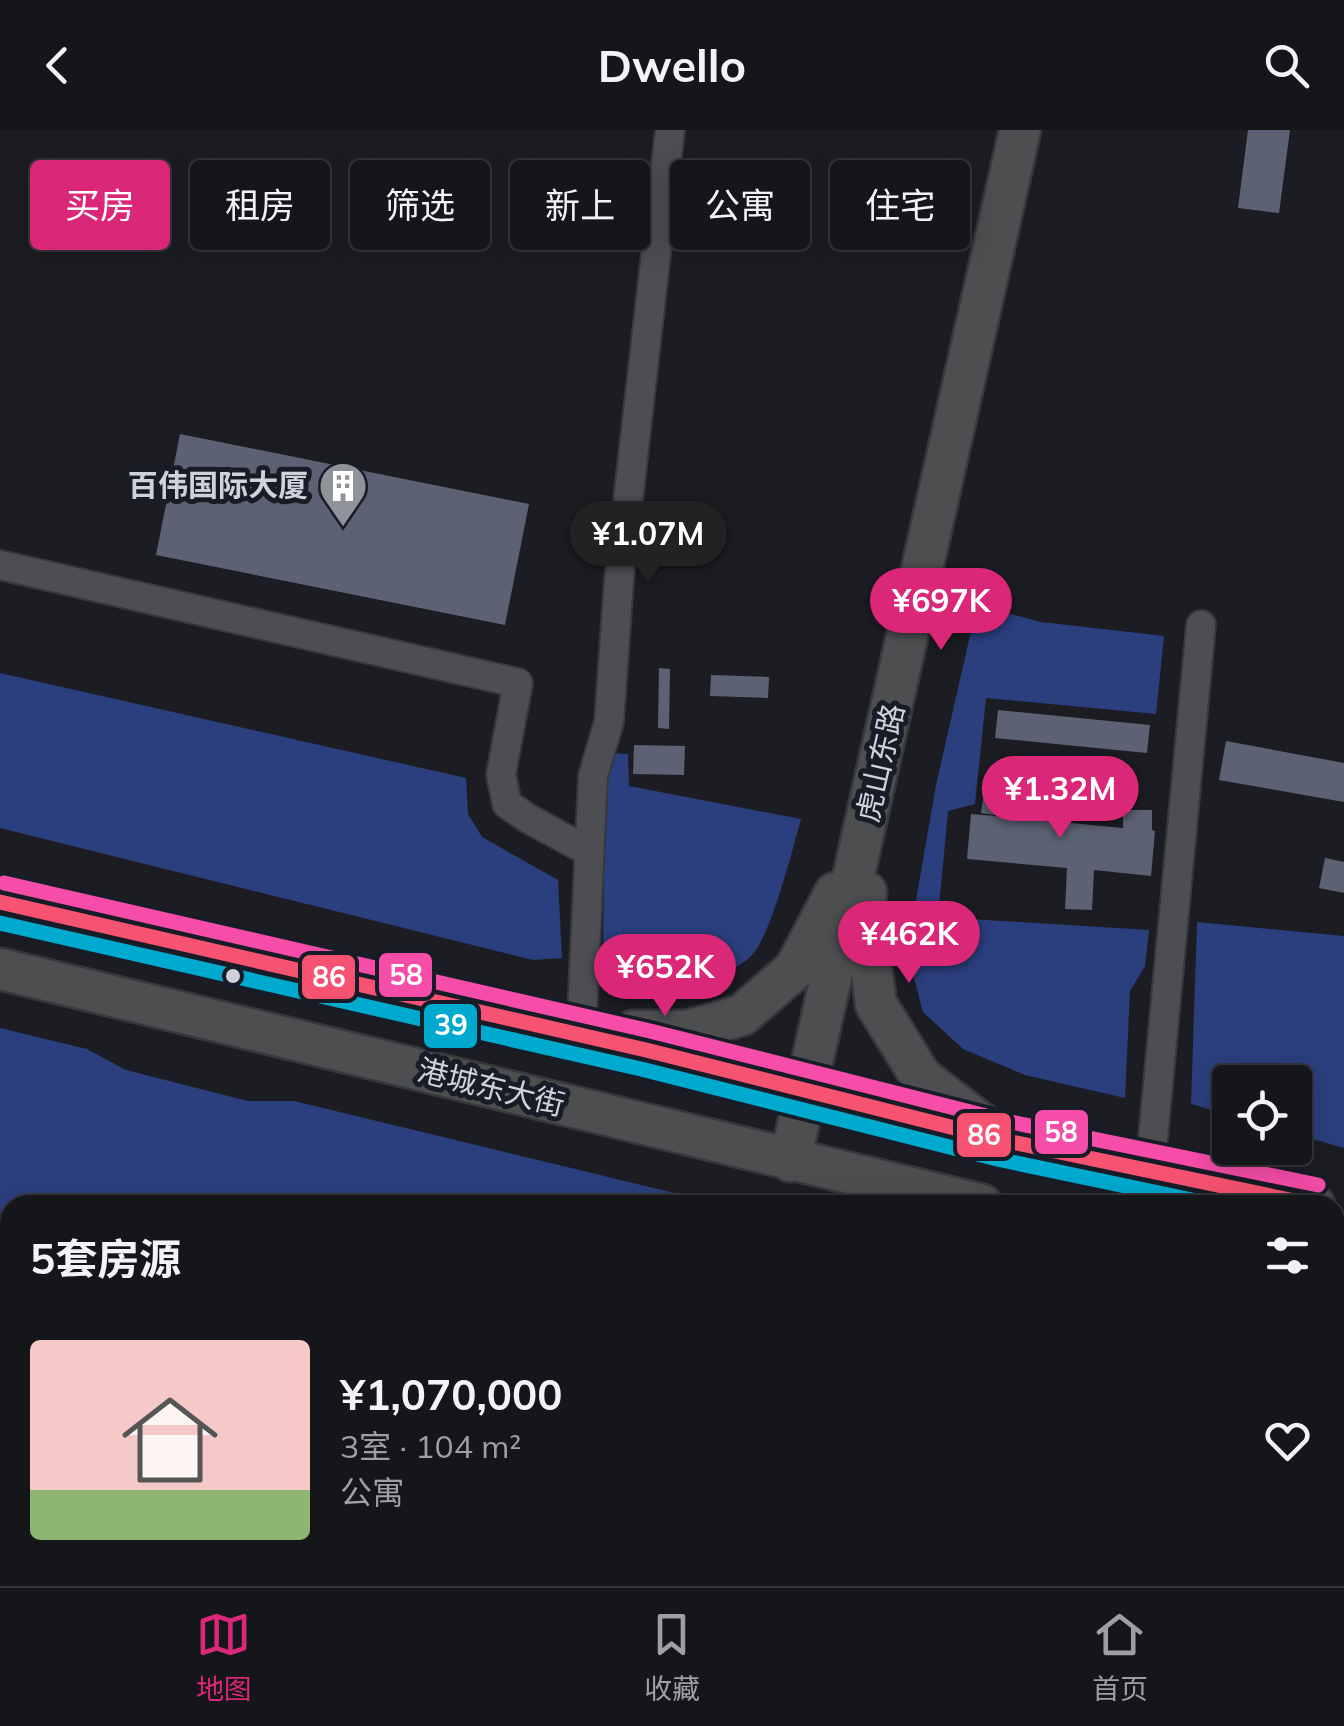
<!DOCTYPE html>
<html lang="zh">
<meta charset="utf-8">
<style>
:root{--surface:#15161a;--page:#222327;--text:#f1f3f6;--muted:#9d9fa2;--line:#343539;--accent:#db2777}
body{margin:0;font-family:Mulish,"Noto Sans SC",sans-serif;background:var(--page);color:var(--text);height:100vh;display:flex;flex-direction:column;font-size:38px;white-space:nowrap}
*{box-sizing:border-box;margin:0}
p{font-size:32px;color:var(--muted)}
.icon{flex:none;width:55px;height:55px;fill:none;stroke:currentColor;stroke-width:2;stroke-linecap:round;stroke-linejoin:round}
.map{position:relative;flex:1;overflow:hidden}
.drawer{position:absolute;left:0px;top:1065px;width:1345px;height:392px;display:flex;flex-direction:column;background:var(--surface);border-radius:30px 30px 0 0;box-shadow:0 5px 25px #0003,0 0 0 2px var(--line)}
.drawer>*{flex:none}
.guide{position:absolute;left:30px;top:30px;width:1285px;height:90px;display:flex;gap:20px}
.controls{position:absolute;left:1212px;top:935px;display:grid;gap:20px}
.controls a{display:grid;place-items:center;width:100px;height:100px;border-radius:10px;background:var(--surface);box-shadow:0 5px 25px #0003,0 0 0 2px var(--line);font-size:50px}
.price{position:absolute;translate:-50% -85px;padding:0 22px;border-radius:35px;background:var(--accent);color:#fff;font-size:32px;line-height:65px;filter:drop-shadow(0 2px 5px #0008)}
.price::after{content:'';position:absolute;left:50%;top:60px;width:30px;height:22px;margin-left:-15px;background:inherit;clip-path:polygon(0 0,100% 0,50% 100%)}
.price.active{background:#222;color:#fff}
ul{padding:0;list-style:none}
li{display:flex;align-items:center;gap:30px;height:250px;padding:0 30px}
li span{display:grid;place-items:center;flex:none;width:280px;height:200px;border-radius:10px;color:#555}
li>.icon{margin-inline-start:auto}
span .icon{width:120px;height:120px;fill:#fffc;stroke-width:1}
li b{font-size:42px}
h2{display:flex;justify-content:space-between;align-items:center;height:120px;padding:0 30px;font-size:42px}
.tag{padding:0 35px;border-radius:10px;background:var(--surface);box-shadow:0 5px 25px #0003,0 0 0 2px var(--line);font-size:35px;line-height:90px}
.tag.active{background:var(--accent);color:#fff}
header{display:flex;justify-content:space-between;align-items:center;height:130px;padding:0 30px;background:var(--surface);font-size:45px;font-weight:700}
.tab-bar{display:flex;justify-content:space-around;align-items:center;height:140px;border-top:2px solid var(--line);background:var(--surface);font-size:28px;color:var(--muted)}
.tab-bar a{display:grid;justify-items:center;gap:5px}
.tab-bar .active{color:var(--accent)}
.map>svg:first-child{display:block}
</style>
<header><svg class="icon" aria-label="back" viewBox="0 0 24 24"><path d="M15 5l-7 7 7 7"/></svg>Dwello<svg class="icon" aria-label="search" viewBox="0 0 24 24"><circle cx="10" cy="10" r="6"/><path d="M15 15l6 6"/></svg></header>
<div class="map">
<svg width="1344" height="1456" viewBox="0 0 1344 1456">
<rect width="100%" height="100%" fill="#1c1d22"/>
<path fill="#2b3f7e" d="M977 475 1041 492 1164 506 1156 584 986 568 975 674 948 681 938 787 1149 800 1145 836 1130 861 1125 968 1025 945 963 919 923 882 907 822 936 655Z
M0 543 466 648 468 684 482 707 558 750 562 828 533 830 0 698Z
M605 623 628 624 629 656 801 689C793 718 770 809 751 826 721 854 658 868 620 852 614 849 608 841 603 836Z
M1197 792 1344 806V1018L1295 1004V952H1230V985L1191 974Z
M0 898 87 919 126 940 248 971H294L724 1075H10V1085L0 1083Z
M1335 1219 1344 1221V1429L1335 1426Z"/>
<path fill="#5c6273" d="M1248 0H1290L1279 83 1238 78Z
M180 304 529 374 505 495 156 425Z
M659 538 670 539 669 599 658 598Z
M711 545 769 547 768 568 710 566Z
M998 580 1150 595 1147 623 995 608Z
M1226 611 1344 633V672L1219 650Z
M634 615 685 616 684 645 633 644Z
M984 661 1074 670 1071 693 1123 698V680H1152V700L1155 701 1151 746 1094 740 1092 780 1065 779 1067 738 967 729 971 684 1007 687 981 683Z
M1325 728 1344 732V763L1319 758Z"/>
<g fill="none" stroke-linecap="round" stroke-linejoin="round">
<g stroke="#37383c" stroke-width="32">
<path id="street" d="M0 435 518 553 501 644 507 674 529 689 588 721
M581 907 593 646 609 592 619 450 670 0
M1150 1040 1201 495"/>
</g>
<g stroke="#37383c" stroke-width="45">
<path id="secondary" d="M866 762 865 790 876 874 921 947 987 998
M0 772 646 920 1002 1010 1314 1075
M0 839 982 1075
M633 901H687L742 885 795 839 835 763
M790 1031 1020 0
M1335 1156 1344 1158"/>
</g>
<use href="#street" stroke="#4d4e52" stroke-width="28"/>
<use href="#secondary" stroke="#4c4e50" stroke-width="40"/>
<g stroke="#181c26" stroke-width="22">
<path id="bus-1" d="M0 772 646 920 1002 1010 1314 1075"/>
</g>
<g stroke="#181c26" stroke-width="22">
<path id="bus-2" d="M0 793 641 939 997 1029 1216 1075"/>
</g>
<g stroke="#181c26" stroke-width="22">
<path id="bus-3" d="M4 753 650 901 1006 991 1318 1055"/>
</g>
<use href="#bus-1" stroke="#f65372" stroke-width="15"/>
<use href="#bus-2" stroke="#00a9ce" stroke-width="15"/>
<use href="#bus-3" stroke="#f54da8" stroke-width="15"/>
</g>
<defs>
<g id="building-pin" transform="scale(2.5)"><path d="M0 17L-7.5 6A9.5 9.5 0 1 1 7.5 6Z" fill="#909399" stroke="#181c26"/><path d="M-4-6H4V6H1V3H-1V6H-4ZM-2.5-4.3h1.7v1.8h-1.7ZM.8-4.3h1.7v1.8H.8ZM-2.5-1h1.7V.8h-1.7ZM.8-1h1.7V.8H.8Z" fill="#fff"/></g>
</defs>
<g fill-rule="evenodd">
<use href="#building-pin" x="343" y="356"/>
</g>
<circle fill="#cfd2d9" stroke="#181c26" stroke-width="4" cx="233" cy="846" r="9"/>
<g text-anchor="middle" stroke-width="10" stroke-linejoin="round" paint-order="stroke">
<g font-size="30" font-weight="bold" fill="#cfd2d9" stroke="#181c26" text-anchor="end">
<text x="308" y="366">百伟国际大厦</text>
</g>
<g font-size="30" fill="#cfd2d9" stroke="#181c26">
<text transform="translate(881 633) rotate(-77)" y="10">虎山东路</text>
<text transform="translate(491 958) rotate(14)" y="10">港城东大街</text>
</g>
</g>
<g stroke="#181c26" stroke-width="4">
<rect x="377" y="821" width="57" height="48" rx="10" fill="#f54da8"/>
<rect x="300" y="823" width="57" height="48" rx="10" fill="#f65372"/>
<rect x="422" y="872" width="57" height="48" rx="10" fill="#00a9ce"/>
<rect x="1033" y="978" width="57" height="48" rx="10" fill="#f54da8"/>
<rect x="955" y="981" width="58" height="48" rx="10" fill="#f65372"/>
</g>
<g font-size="28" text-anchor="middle" font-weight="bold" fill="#fff">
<text x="406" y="855">58</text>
<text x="329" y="857">86</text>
<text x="451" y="905">39</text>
<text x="1061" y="1012">58</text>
<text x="984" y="1015">86</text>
</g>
</svg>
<div class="controls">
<a><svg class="icon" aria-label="locate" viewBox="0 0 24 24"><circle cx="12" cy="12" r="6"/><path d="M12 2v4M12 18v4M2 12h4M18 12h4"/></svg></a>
</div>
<b class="price active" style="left:648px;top:456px">¥1.07M</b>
<b class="price" style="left:941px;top:523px">¥697K</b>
<b class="price" style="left:1060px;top:711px">¥1.32M</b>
<b class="price" style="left:909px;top:856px">¥462K</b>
<b class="price" style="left:665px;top:889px">¥652K</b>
<div class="guide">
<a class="tag active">买房</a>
<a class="tag">租房</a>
<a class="tag">筛选</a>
<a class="tag">新上</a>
<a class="tag">公寓</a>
<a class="tag">住宅</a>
</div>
<section class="drawer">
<h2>5套房源<svg class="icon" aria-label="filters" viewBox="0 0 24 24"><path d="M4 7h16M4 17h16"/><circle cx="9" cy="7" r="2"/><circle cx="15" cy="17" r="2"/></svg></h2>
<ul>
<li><span style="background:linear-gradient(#f6c9c9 75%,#8fb573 0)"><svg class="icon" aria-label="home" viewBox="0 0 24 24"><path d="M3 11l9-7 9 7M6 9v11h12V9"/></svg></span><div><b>¥1,070,000</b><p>3室 · 104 m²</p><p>公寓</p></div><svg class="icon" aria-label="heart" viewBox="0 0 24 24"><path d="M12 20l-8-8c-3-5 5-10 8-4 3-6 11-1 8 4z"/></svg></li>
</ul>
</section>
</div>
<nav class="tab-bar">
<a class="active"><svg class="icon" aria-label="map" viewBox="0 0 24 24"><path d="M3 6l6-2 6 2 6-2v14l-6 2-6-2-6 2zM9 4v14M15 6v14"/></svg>地图</a>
<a><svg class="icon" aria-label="saved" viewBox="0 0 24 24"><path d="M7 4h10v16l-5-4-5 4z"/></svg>收藏</a>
<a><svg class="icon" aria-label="home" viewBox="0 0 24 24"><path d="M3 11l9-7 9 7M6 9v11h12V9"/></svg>首页</a>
</nav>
